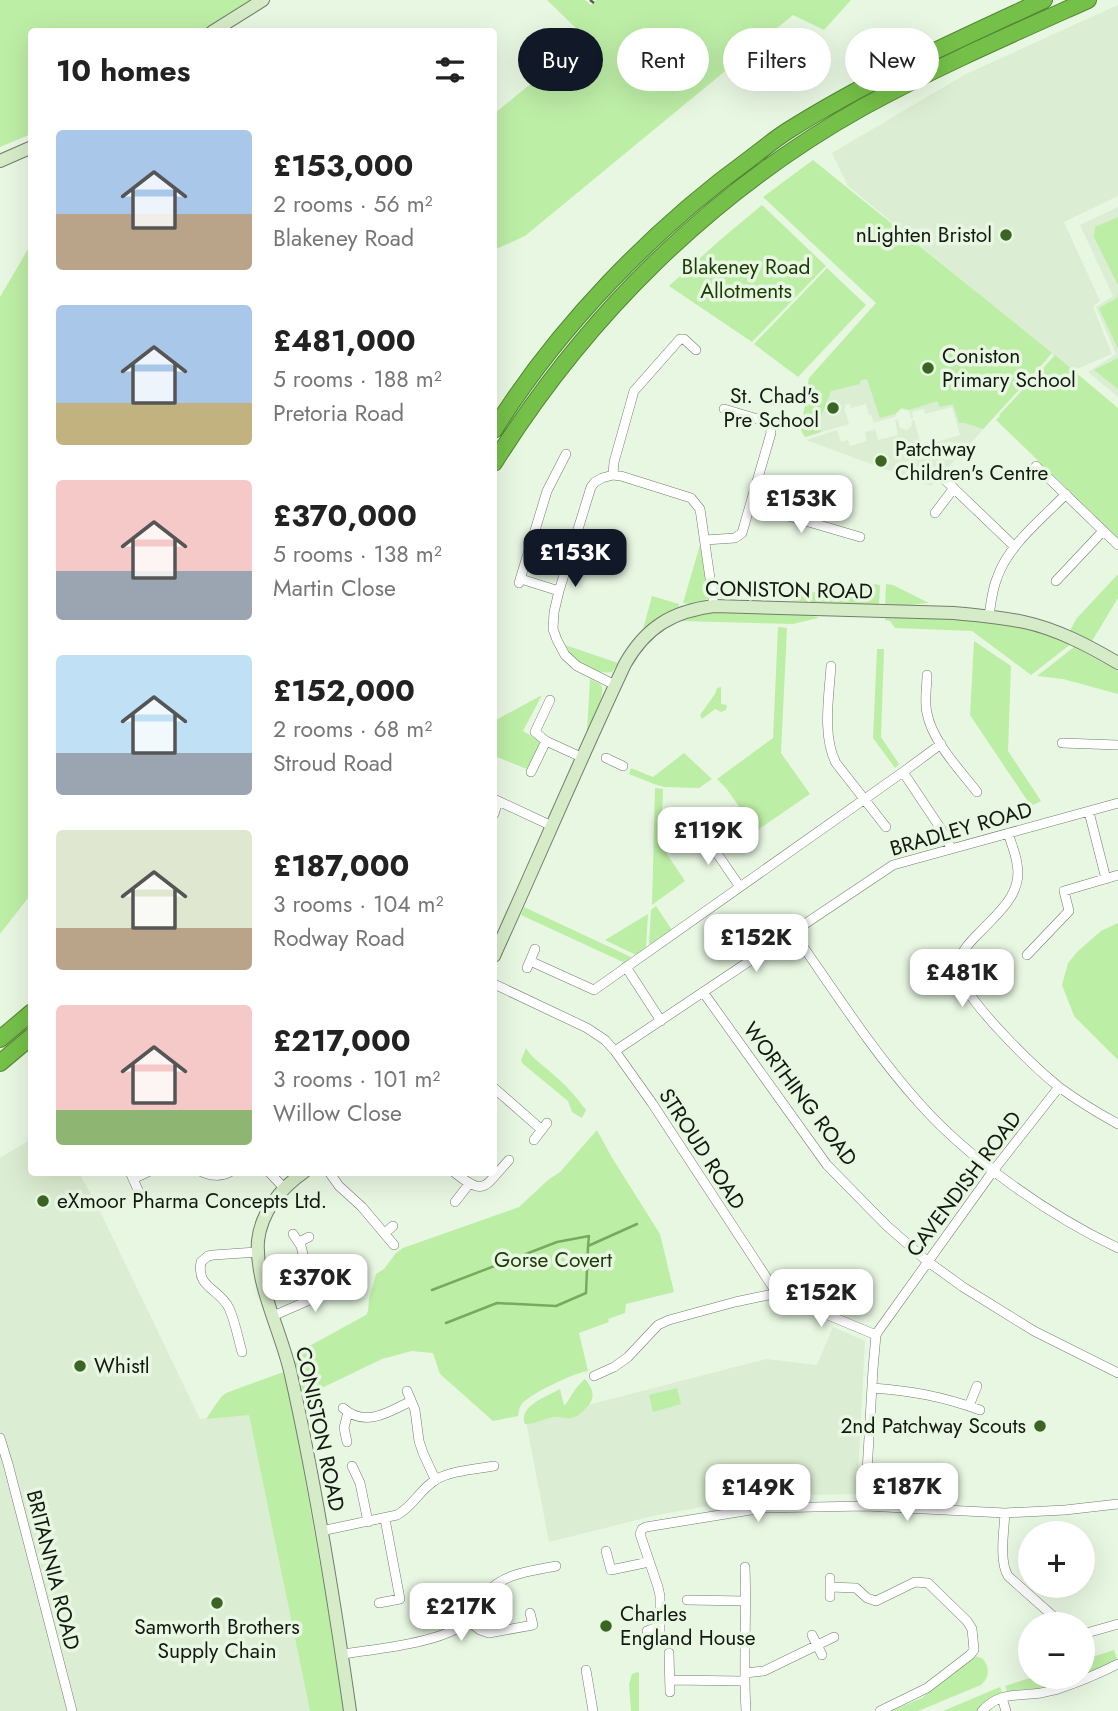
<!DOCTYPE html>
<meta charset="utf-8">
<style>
:root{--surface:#fff;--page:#f6f6f6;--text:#222;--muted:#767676;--accent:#111827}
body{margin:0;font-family:Jost,sans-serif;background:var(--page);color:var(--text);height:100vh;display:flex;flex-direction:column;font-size:26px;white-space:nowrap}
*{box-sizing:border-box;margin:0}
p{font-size:23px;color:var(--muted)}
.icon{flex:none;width:38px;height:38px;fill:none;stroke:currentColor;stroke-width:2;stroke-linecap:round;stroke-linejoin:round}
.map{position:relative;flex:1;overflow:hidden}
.panel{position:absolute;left:28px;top:28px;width:469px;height:1148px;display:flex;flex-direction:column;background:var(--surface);border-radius:7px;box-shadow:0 7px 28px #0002}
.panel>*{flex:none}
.guide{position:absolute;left:518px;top:28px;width:494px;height:63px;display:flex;gap:14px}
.buttons{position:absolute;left:1018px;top:1521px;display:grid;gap:14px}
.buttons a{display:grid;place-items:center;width:77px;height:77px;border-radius:50%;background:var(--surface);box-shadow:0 7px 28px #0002;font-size:35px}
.price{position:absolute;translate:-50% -60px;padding:0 16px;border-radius:14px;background:#fff;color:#222;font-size:23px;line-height:46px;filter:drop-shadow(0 2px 4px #0008)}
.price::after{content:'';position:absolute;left:50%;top:42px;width:21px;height:16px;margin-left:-10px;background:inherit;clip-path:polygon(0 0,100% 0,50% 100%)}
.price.active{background:var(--accent);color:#fff}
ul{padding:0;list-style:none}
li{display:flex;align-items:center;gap:21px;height:175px;padding:0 28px}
li span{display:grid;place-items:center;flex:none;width:196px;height:140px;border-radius:7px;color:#555}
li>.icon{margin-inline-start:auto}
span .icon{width:84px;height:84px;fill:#fffc;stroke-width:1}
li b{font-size:30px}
h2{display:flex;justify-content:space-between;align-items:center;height:84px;padding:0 28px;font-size:30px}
.tag{padding:0 24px;border-radius:32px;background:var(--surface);box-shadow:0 7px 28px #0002;font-size:24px;line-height:63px}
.tag.active{background:var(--accent);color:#fff}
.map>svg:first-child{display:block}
</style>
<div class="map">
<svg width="1118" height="1711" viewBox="0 0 1118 1711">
<rect width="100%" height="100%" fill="#e8f7e2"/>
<path fill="#dbedd2" d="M1118 5V196L1064 222 1100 301 1093 307 1112 354 1072 371 848 186 832 153 966 74Z
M1118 207V397L1088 372 1116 354 1096 307 1113 296 1080 225Z
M1048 359 931 486 806 440 837 430 841 442 848 440 850 446 867 441 865 432 875 429 878 440 898 435 895 420 898 419 900 428 907 430 912 425 911 421 914 420 923 451 934 448 933 443 960 435 952 407 925 414 924 409 912 412 913 418 911 419 909 411 901 409 896 414 897 416 874 423 871 415H869L866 404 851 408 850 404 845 405 846 408H844L849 424 805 437 801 430 809 378Z
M31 1139 32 1172 79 1173 97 1205 200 1419 249 1414 310 1711H0V1158Z
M833 1327 865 1341 857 1494 803 1495 737 1501 657 1515 549 1542 526 1421 766 1359 817 1365Z"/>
<path fill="#bdeea6" d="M0 0H255L207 31 32 32 31 134 0 147Z
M547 0H585L591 5 596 0H851L824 30 793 15 525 236 494 250V114L586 38Z
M813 160 1052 353 983 429 965 423H959L953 404 940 407 937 401 909 410 901 408 895 414 880 418 867 379 861 380 860 384 831 391 818 424 821 432 805 437 801 430 809 378 876 303 763 197Z
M762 205 826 266 752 342 669 286 720 240Z
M1118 217V285L1094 237 1095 227Z
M31 244 32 893 0 934V297Z
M827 268 866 305 798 377 754 344Z
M1118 292V349L1099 308 1117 298Z
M1055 355 1118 408V538L996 420 1000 416 999 415Z
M1118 358V389L1094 370Z
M700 545 709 596C704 604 692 605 683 603Z
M1118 574V598L1092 641 1069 632 1077 618Z
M874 584 880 585 879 605 792 601 805 592 859 593Z
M886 584 893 585 929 603 907 605H885Z
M652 596 679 604 678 610 642 633Z
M706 611 796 613 818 617V618L793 624 679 621Z
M885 615C928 617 972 617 1014 625 1034 629 1052 636 1071 644L1031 675 972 631 895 628 890 621 885 620Z
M778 627 787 628 781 753 810 794 756 831 726 788 717 779 773 738Z
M974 641 1011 666 1008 751 1041 801 1031 806 970 715Z
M565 645 618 663 612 672C594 675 573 661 565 645Z
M1074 647 1118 671V694L1063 679 1037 676Z
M877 649H884L881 737 899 764 895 768 873 738Z
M590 679C594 681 598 682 601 685 607 694 591 722 587 731Z
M721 687V704L727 705 726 710 721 712 715 709 702 719 700 715 715 694 717 688Z
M542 695 523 731 541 742 527 769 494 756V721Z
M684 753 712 779 699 788 664 787 654 784 629 774 631 768 653 777Z
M655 788 663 789 661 845 685 881 652 905Z
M656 906 672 930 649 945 651 910Z
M524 907 631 957 625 963 521 915Z
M648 914 646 947 636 955 605 940Z
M1118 923V1060L1074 1016 1062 985 1068 963 1078 951 1101 931Z
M526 1048C532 1059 546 1067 555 1076 567 1086 577 1098 586 1110L582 1118 572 1112 568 1101 523 1064 521 1060Z
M597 1130 611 1156 660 1234 674 1292 626 1304 625 1313 608 1319 609 1322 579 1333 588 1371C576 1372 527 1395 521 1405 519 1408 519 1412 518 1416L493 1421 440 1374 433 1353 412 1351 382 1359 301 1398 293 1355 366 1315 368 1311 369 1299 376 1274 384 1269 396 1253 403 1248 519 1207 548 1180 560 1172Z
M286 1371 346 1711H310L249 1415 206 1419 221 1397 226 1393Z
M585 1379C594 1390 596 1399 585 1409 582 1413 576 1417 571 1418 565 1419 559 1416 553 1417 543 1419 536 1424 525 1424 518 1406 546 1397 560 1389L564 1405H565C572 1396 575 1387 585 1379Z
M677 1388 681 1404 653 1412 649 1395Z
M1114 1650 1117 1659 1083 1676V1660Z
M975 1656 982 1658C990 1667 990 1677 981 1685L918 1711H891L922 1698 970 1658Z
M637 1672 639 1673V1711H631L629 1684 632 1674Z
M1033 1677H1074L1067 1678 1065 1684H1062L1059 1681 1047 1685 1045 1690 1023 1689 1008 1693 1005 1686Z
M1000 1687 1003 1695 979 1711H943Z"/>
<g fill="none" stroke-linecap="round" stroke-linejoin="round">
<path stroke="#78aa5e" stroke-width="2.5" d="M432 1290 557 1242 589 1236 588 1246 637 1224
M446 1323 497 1303 556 1306 586 1293 588 1247"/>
<g stroke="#727e6c" stroke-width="10">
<path id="street" d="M1036 466 1118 545
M613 475 614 462 634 391 680 339H684L696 350
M944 479 1015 547
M751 505 860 537
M935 513 954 488
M705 540 735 538 742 533 771 433C771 427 769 424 764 421L724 409
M521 579 559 591
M1056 581 1103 531
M519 583 547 491 566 454
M989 616C991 603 992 590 997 578 1008 545 1043 518 1066 494
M831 666C829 696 822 736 836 763L886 827
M927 675C927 687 924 701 927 713 932 741 960 770 977 792
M615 685 577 666 565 655 557 640 553 629 554 612 559 591 591 487 595 482 602 478 613 475 621 476 691 498 700 509 701 516 714 606
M550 700 535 732 546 741 581 757
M1062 743 1118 745
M606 758 623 766
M531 772 546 741
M903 772 941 829 951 848
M494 799 552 826
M1089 812 1106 879
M494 814 498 801
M701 830 740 887
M1008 833C1011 843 1016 854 1017 864 1023 893 999 912 981 931 974 938 965 946 961 956 958 962 958 969 960 976 969 1004 1035 1068 1059 1087 1078 1101 1098 1113 1118 1124
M694 836 710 824
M793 932C833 989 873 1052 920 1104 970 1160 1050 1216 1118 1248
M1027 955 1069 911 1064 891 1118 875
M530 961 594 990 903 772 941 744
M626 967 661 1021
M527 968 535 949
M494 984 587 1028 605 1040 615 1051 652 1103 774 1289 787 1298 876 1335
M703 992 827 1165 887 1226 927 1261 963 1287 1034 1331 1118 1373
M615 1051 893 865 1118 803
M494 1088 542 1130
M534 1140 547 1123
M130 1172 138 1190
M202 1172C212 1176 220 1177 230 1172
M269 1172 284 1188
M329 1172 339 1186 362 1207 394 1245
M454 1172C486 1198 484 1186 509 1160
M133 1179 148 1172
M455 1202 469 1184
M385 1233 393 1226
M293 1234 301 1246 314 1298
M299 1242 309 1237
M273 1316 344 1285
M242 1352C238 1338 235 1321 229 1308 219 1288 196 1288 201 1262L208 1256 213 1255 258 1252
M594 1376 614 1367 628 1357 658 1325 669 1320 735 1302 778 1293
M872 1388C912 1391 941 1396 980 1410
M407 1391 415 1410 419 1441 423 1453 435 1479
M969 1406 977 1386
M343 1408C365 1428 389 1412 411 1401
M0 1438 8 1464 72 1711
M347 1442 344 1428 348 1412
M352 1466 360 1483 368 1522
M865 1506 873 1369 876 1335 879 1330 993 1171 1059 1087
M1005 1513C1004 1531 999 1561 1008 1576L1062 1624
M321 1531 397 1515C413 1506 419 1491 434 1481 448 1471 476 1469 494 1466
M606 1551 611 1570 649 1562
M745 1567C747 1615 743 1663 746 1711
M830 1587 856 1588 867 1598 876 1601 915 1582 928 1583 967 1621 972 1629 974 1650 970 1655 927 1688 880 1711
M830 1597V1578
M687 1600 746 1601
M379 1603 400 1599 385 1519
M468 1621 480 1630 489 1633 533 1625 530 1613
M647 1631 660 1626
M660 1632V1596L658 1587 640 1534 642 1529 646 1527 763 1508 865 1506 1005 1513 1065 1510 1118 1504
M1083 1634 1118 1624
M812 1635 822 1655
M669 1653 670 1692
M342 1654C372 1650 435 1643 459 1627 472 1619 477 1606 486 1594 502 1573 532 1571 556 1566
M586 1670 593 1711
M745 1673 764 1671 834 1637
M670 1680 744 1681
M1002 1698 1006 1711
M982 1711C998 1694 1010 1696 1031 1694 1040 1694 1049 1691 1058 1689 1079 1682 1098 1674 1118 1664"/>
</g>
<g stroke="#727e6c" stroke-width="14">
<path id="secondary" d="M212 32 263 0
M0 161 32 147
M494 956C538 859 580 760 625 664 646 627 673 611 714 606L954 613C977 615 1001 617 1024 622 1057 629 1089 646 1118 663
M304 1172C281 1188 261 1212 258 1241 255 1284 282 1333 291 1375 316 1486 334 1599 350 1711"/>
</g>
<g stroke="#538535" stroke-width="18">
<path id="highway" d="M494 430C558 327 653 229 751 158 763 149 776 138 789 130 870 79 958 40 1044 0
M494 463C586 316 711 192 863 107 936 67 1012 34 1088 0
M0 1039 32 1012
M0 1063 32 1036"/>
</g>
<use href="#street" stroke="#fff" stroke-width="9"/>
<use href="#secondary" stroke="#d6ecc8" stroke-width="12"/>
<use href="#highway" stroke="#75c049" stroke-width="16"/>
<path stroke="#565e53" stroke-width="2.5" stroke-dasharray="10 5" stroke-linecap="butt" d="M590 0 594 3"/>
</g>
<g fill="#3b6522" stroke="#e8f7e2" stroke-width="2.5">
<circle cx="1006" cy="235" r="7"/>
<circle cx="928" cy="368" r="7"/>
<circle cx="833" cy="408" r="7"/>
<circle cx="881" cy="461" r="7"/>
<circle cx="43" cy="1201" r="7"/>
<circle cx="80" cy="1366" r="7"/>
<circle cx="1040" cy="1426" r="7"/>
<circle cx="217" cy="1603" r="7"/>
<circle cx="606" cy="1626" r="7"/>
</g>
<g text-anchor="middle" stroke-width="7" stroke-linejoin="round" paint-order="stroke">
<g font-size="21" fill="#131811" stroke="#e8f7e2" text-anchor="start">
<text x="992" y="242" text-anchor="end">nLighten Bristol</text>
<text x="942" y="363">Coniston<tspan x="942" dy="24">Primary School</tspan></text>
<text x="819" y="403" text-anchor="end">St. Chad's<tspan x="819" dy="24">Pre School</tspan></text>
<text x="895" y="456">Patchway<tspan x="895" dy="24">Children's Centre</tspan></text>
<text x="57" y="1208">eXmoor Pharma Concepts Ltd.</text>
<text x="94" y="1373">Whistl</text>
<text x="1026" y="1433" text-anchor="end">2nd Patchway Scouts</text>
<text x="620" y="1621">Charles<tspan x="620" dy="24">England House</tspan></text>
<text x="217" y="1634" text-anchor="middle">Samworth Brothers<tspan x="217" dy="24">Supply Chain</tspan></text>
</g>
<g font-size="21" fill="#1a3b03" stroke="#e8f7e2">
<text x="746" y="274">Blakeney Road<tspan x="746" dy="24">Allotments</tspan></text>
<text x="553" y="1267">Gorse Covert</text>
</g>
<g font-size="21" fill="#131811" stroke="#e8f7e2">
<text transform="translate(789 590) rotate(1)" y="7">CONISTON ROAD</text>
<text transform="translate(961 829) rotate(-16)" y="7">BRADLEY ROAD</text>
<text transform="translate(800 1094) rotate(53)" y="7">WORTHING ROAD</text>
<text transform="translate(702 1149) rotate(57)" y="7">STROUD ROAD</text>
<text transform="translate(964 1184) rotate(-53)" y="7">CAVENDISH ROAD</text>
<text transform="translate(320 1429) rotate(78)" y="7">CONISTON ROAD</text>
<text transform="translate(53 1570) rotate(76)" y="7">BRITANNIA ROAD</text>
</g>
</g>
</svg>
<div class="buttons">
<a>+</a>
<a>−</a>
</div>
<b class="price" style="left:801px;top:535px">£153K</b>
<b class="price active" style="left:575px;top:589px">£153K</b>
<b class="price" style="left:708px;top:867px">£119K</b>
<b class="price" style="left:756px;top:974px">£152K</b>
<b class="price" style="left:962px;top:1009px">£481K</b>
<b class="price" style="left:315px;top:1314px">£370K</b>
<b class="price" style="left:821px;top:1329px">£152K</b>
<b class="price" style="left:907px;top:1523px">£187K</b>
<b class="price" style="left:758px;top:1524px">£149K</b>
<b class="price" style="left:461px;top:1643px">£217K</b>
<div class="guide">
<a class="tag active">Buy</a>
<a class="tag">Rent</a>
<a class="tag">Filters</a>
<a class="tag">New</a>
</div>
<section class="panel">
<h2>10 homes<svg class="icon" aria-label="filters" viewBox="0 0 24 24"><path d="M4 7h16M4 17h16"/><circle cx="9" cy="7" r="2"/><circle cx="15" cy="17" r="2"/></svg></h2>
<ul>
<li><span style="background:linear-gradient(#a9c7e8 60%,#b9a48a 0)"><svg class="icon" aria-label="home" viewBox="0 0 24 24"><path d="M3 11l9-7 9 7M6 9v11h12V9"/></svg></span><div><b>£153,000</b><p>2 rooms · 56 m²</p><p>Blakeney Road</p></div></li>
<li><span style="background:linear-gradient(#a9c7e8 70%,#c2b280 0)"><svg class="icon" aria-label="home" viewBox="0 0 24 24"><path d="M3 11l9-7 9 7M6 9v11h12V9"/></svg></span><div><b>£481,000</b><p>5 rooms · 188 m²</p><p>Pretoria Road</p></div></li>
<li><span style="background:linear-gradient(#f6c9c9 65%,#9aa5b1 0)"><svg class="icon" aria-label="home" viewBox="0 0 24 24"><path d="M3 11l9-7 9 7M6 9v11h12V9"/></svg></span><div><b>£370,000</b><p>5 rooms · 138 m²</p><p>Martin Close</p></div></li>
<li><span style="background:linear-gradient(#bfe0f5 70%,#9aa5b1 0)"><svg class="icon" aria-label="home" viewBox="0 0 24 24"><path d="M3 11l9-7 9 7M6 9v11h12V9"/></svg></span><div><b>£152,000</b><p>2 rooms · 68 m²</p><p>Stroud Road</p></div></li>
<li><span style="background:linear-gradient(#dfe7d0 70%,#b9a48a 0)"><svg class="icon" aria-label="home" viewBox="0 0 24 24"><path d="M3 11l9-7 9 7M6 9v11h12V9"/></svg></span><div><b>£187,000</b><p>3 rooms · 104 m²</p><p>Rodway Road</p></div></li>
<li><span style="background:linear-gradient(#f6c9c9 75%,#8fb573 0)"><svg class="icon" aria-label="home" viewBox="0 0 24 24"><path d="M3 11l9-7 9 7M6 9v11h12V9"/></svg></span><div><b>£217,000</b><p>3 rooms · 101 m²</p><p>Willow Close</p></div></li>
</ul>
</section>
</div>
